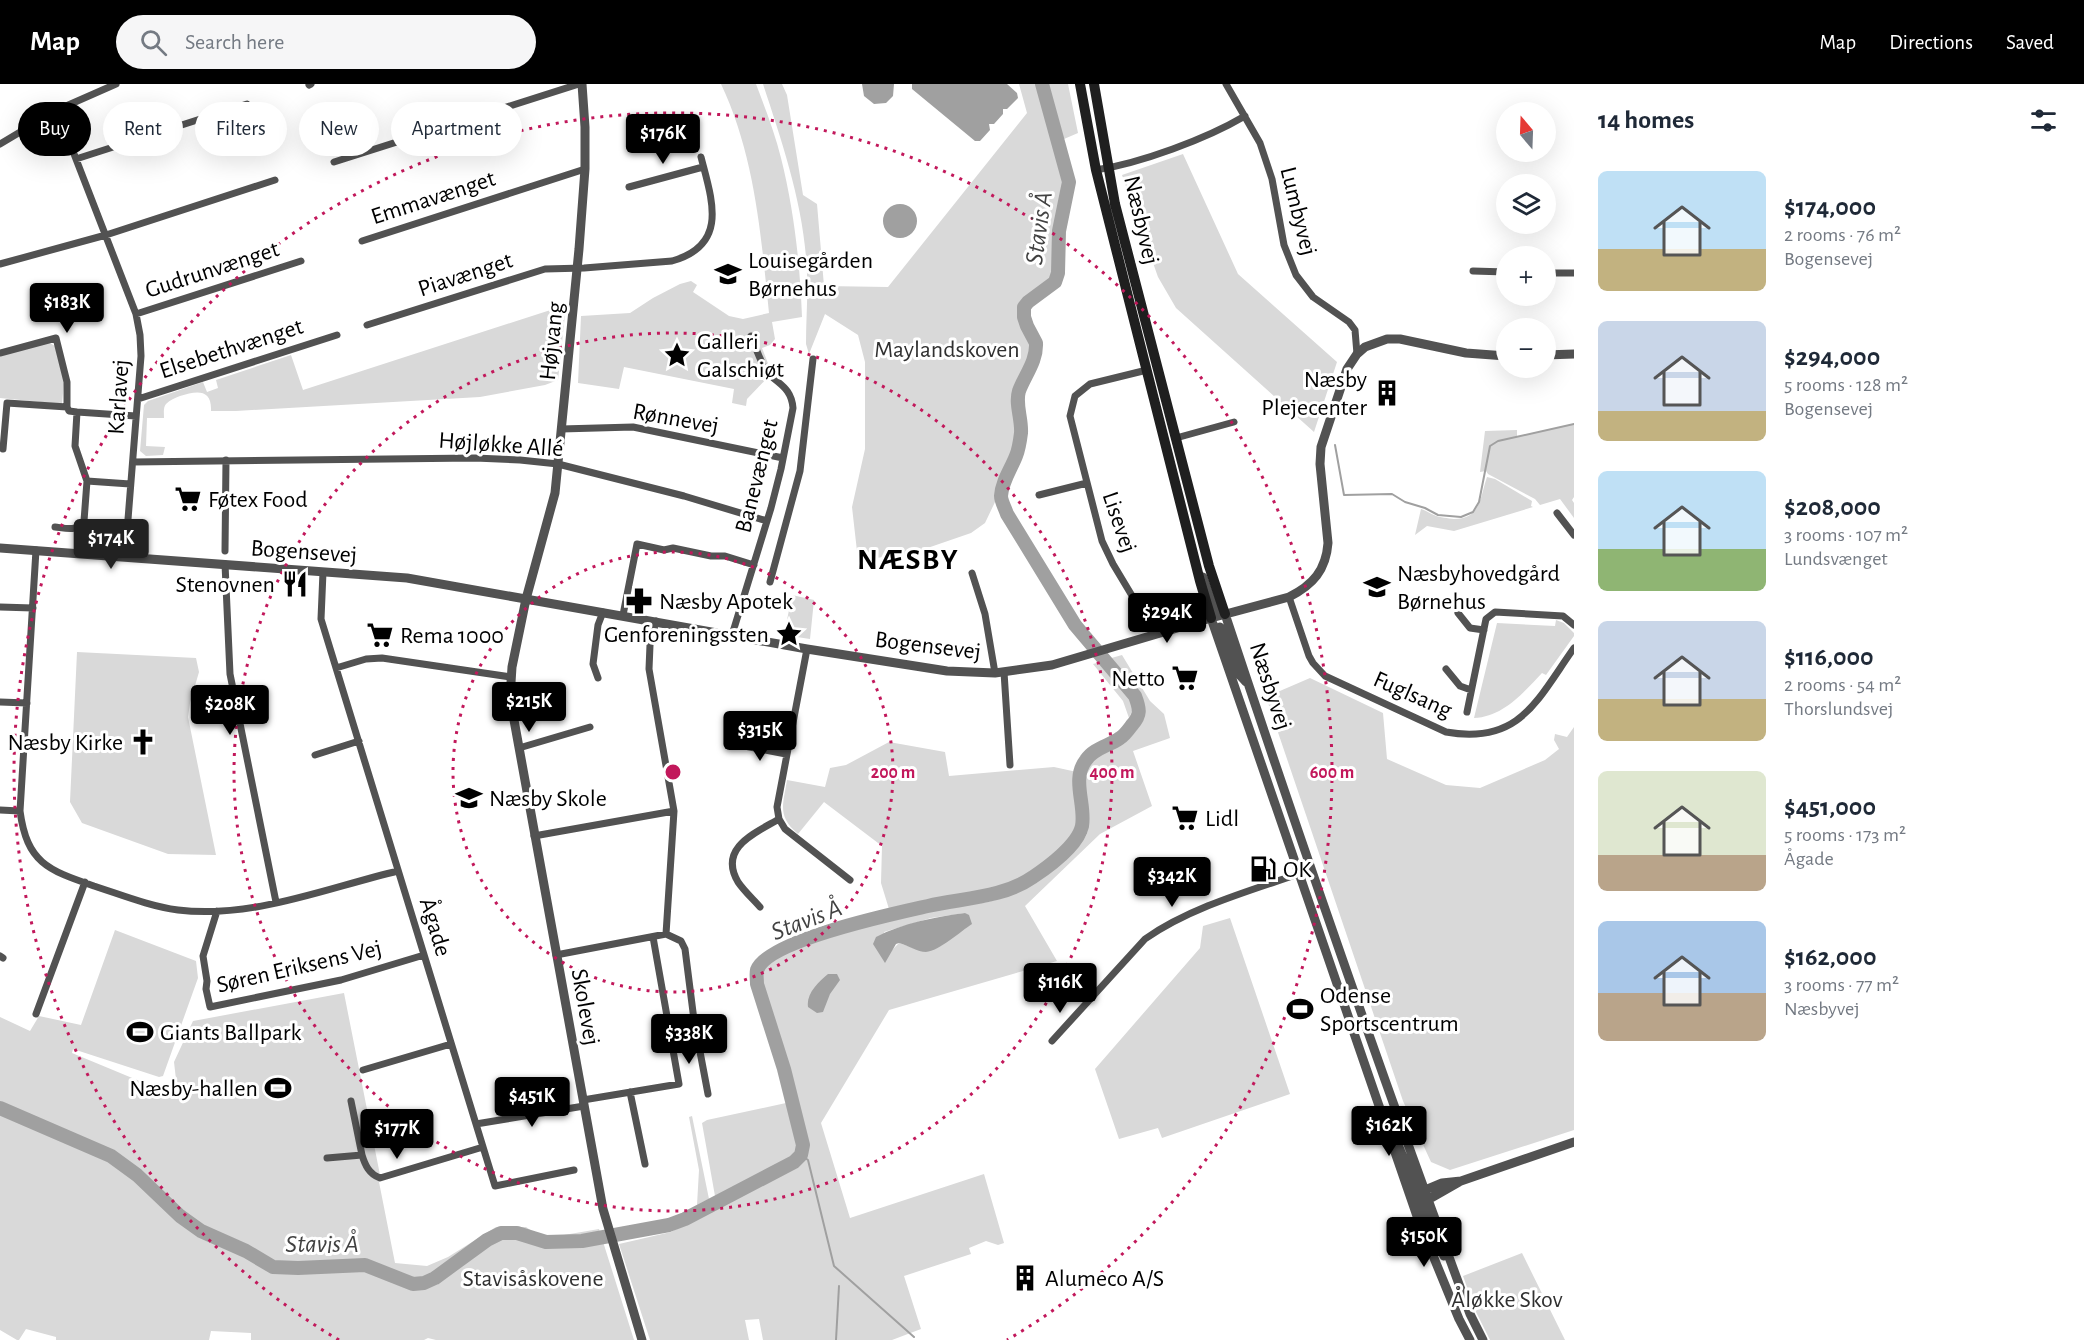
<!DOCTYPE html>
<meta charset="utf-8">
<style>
:root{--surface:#fff;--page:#f6f6f7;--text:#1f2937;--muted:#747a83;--accent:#000}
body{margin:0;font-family:"Alegreya Sans",sans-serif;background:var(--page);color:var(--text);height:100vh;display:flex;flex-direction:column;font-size:22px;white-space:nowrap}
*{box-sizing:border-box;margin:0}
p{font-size:20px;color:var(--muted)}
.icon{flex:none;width:33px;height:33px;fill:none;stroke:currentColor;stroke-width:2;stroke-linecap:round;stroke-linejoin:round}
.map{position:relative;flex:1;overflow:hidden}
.drawer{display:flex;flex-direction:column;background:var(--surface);width:510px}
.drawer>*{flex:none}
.banner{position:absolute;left:18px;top:18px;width:570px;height:54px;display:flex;gap:12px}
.needle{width:39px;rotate:341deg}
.fabs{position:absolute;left:1496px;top:18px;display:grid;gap:12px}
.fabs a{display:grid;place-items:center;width:60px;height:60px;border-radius:50%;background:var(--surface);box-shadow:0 6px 24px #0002;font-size:30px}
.price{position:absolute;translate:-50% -51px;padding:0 14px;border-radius:6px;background:var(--accent);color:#fff;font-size:20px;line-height:39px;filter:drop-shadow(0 2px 3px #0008)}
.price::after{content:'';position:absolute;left:50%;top:36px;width:18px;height:14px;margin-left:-9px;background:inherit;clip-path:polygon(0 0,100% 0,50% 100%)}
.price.on{background:#222;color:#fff}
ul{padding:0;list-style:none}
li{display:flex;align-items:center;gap:18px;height:150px;padding:0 24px}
li span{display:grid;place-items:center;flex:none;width:168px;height:120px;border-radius:9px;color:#555}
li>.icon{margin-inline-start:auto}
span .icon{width:72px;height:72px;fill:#fffc;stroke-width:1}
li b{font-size:26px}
h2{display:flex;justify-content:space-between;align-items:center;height:72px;padding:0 24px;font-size:26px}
.tag{padding:0 21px;border-radius:27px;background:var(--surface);box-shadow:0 6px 24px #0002;font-size:21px;line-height:54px}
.tag.on{background:var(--accent);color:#fff}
header{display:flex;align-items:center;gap:36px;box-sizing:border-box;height:84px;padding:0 30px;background:var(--accent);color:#fff}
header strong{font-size:28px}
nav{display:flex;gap:33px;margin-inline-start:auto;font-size:21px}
.search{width:420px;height:54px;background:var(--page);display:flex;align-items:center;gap:15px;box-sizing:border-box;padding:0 21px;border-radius:33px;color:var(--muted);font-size:22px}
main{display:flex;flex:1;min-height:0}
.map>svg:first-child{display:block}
</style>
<header>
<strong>Map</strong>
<div class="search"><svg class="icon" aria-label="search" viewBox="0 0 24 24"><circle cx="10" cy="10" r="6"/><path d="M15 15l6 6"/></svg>Search here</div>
<nav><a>Map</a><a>Directions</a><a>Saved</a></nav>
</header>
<main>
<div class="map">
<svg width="1574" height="1256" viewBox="0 0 1574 1256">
<rect width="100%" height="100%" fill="#fff"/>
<path fill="#d9d9d9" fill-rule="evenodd" d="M721 0H756C765 24 775 49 781 74 794 126 800 179 802 233L772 238 775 255 770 261 762 264 769 282 774 287 747 315 746 322 732 319 734 305 624 283 619 305 578 299 581 232 630 229 653 214 680 200 691 197 697 201 693 208 729 232 743 235 769 229C761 151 755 72 721 0Z
M763 0H782L787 11 803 111 817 120 824 202 888 203 1027 29 1019 0H1068L1078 49 1057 58 1069 98 1059 147 1058 189 1055 198 1028 218 1024 224V233L1027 242 1036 259C1037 278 1022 293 1018 311 1015 324 1022 338 1020 352 1018 368 1012 377 1007 391 1004 398 1003 406 1001 414L995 418 985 439 971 449 910 470 858 476 852 423 865 365V278L858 251 825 230 809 270 806 260C806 236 808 213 807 190 805 125 783 61 763 0Z
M1183 70 1238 190 1337 278 1314 348 1176 224 1158 193 1122 91Z
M566 221 558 296 545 301 480 313 236 327H211C212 304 196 307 180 312 175 314 170 316 166 320 163 324 164 329 164 334H147L146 362 165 363 163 371 146 372 140 367 144 321 148 317 203 298 207 308 218 304 216 296 291 271 303 306Z
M48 258 55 262 64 298 62 320 0 314V272Z
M1574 340V413L1572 416 1574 419V434L1560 415 1540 421 1535 415 1488 390 1486 387 1480 388 1485 347 1517 346V353Z
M1487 393 1495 395 1532 417 1531 422 1533 423 1454 447 1427 442 1415 451 1421 425C1427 427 1429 429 1434 431 1440 434 1448 434 1454 435 1481 435 1480 413 1487 393Z
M792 511 814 516 810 555 784 551Z
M1556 536 1564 539 1574 549V552L1546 591 1542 589C1523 609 1503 633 1474 634L1497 539 1555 542Z
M77 568 196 574 199 588 190 619 188 633 216 771 168 770 82 739 70 718Z
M1122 571 1150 617 1164 630 1170 654 1133 667 1152 722 1100 750 1025 822 1057 877 889 926 821 1039 850 1134 984 1090 1004 1159 998 1161 986 1157 969 1164 971 1170 904 1192 921 1245 892 1256H763L759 1235 745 1236 749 1256H650L619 1160 671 1148 785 1088 803 1076 808 1071C805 1056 803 1041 799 1026 792 1002 756 905 762 887 769 862 914 828 943 823 961 820 984 821 1001 814 1023 806 1076 770 1087 750 1091 732 1076 689 1089 676 1096 668 1110 667 1119 662 1135 654 1149 633 1141 616L1108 575ZM965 829 971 840 926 868 899 859 892 866 884 848 931 834Z
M1101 578 1131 611 1134 622 1129 634 1123 617 1093 580Z
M1310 594 1383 629 1387 675 1446 701 1480 704 1545 676 1559 665 1554 656 1555 650 1567 653 1574 643V1046L1450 1086 1431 1078 1403 1017 1266 613Z
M889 658 945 668 949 692 1054 683 1077 688 1076 717 1079 739 1076 747 1063 762 1042 780 1019 796 997 804 889 825 881 799 882 762 824 718 798 750C777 732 783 721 787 696L825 703 830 684 846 681Z
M1230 834 1290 1010 1162 1054 1158 1044 1119 1055 1095 985 1200 864 1203 842Z
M115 846 196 877 198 894 163 992 159 993 73 965 72 969 178 1013 174 978 193 937 344 909 380 1091 379 1098 395 1179 427 1182 448 1173 496 1143H526L539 1152 564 1151 599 1145 634 1256H436L428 1254 424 1256H251V1249L211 1247 209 1256H56V1253L26 1245 19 1256H17L0 1246V933L30 947 39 932 81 941Z
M786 1019 798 1058 795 1072 715 1112 702 1039 707 1036Z
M692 1032 709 1115 697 1121 699 1086 689 1033Z
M1522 1169 1565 1256H1490L1476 1228 1463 1192Z"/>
<path fill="#a0a0a0" d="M862 0H894L893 12 886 19 874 20 864 12Z
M912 0H1007L1017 9 1018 14 1007 25H1003V30L994 40H989L990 46 980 57H975L912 5Z
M883 137a17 17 0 1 1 34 0a17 17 0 1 1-34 0Z
M965 829 969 831 972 840C961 847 939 867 926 868 918 868 907 861 899 859L896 860 885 879 873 860 876 853C903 839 935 833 965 829Z
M828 890H837L840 896 830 910 823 928 817 929 808 923C806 910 818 898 828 890Z"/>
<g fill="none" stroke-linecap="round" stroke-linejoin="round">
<path stroke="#a0a0a0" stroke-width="2" d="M1335 361 1344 411 1392 410 1405 418 1425 424 1438 431 1461 433 1473 428 1479 418 1490 362 1498 357 1574 340
M801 1071 808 1076 834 1182 914 1253
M836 1256 839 1202"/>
<path stroke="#a0a0a0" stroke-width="14" d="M0 1024 111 1072 137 1091 180 1132 201 1147 246 1167 273 1183 298 1184 365 1181 413 1200 424 1199 435 1194 487 1156 501 1149H517L546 1158 582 1157 669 1141 685 1135 794 1078 801 1071 803 1061 784 985 757 900C757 896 756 890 757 886 768 856 897 829 928 822 963 814 1003 814 1033 793 1048 783 1078 761 1082 742 1086 721 1071 695 1086 676 1094 664 1109 662 1120 654 1125 651 1129 645 1132 641 1141 631 1140 625 1135 612L1075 541 1007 430C1005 424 1001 417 1001 412 1002 397 1011 385 1016 372 1019 365 1020 357 1021 349 1022 335 1015 320 1019 307 1025 291 1037 277 1036 259L1027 242 1024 233V223L1028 218 1055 198 1058 189 1059 147 1069 98 1042 0"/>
<path stroke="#525252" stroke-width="7" d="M1226 0 1260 59 1272 95 1284 161 1296 191 1313 213 1349 238 1355 246 1357 270
M309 1 311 0
M57 26 136 230 140 251 141 272 125 473
M0 60 57 26 116 0
M76 75 247 20
M334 78 579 0
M1096 86C1141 79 1206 55 1245 32
M629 103 703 83
M362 157 585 85
M0 180 106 151 275 96
M1473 187 1506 188
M1545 189H1574
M136 230 301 177
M367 241 545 185 584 184 672 177C729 161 712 116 701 73
M0 269 56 254 67 298V323
M1147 286 1090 300 1075 312 1070 332 1102 457 1113 480 1155 550
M138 315 337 251
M77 328 75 362 87 397 130 400
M561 345 633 343 783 374
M1176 354 1234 338
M3 365 7 319 67 323 69 327 77 328 136 332
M133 378 475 374 520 376 558 380 684 412 767 437
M1039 411 1087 399
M1557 429 1574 451
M55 443C65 444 79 448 84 437L87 397
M36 466 20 727C27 779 48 786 94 802 122 811 149 822 178 826 253 835 326 804 398 787
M225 467 226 376
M225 480 230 590 276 818
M323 488 321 535 495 1102 574 1086
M972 489 985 530 995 589
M770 498 800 387 813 275
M1289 513 1309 572 1313 579 1325 592 1446 648C1520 661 1537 616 1574 564
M0 523 33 524
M1458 529 1470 544 1484 546
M623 531 637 460 664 466 673 464 711 472H725L754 481
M732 551 771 424 781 385 793 324C791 300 774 300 764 283 759 273 755 262 751 252
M807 565 777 723 779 735 785 745 850 796
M336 584 366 575 382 574 511 593
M1446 585 1460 602 1471 606
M1004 588 1010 681
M598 594 593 580 598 541 603 528
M0 618 27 619
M1467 628 1486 535 1495 528 1563 532 1574 541
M739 661 786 670
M519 664 590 643
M315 671 359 657
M0 726 20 727
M534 752 674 727
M760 823C753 815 744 807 738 798 718 764 755 749 779 735
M217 827 203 872 207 897 206 905 210 923 341 896 424 871
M666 850 681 857 685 865 694 936 708 1010
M556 871 666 850 674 727 649 585 650 561 656 537
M0 872 3 874
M36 930 85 798
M1052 957 1145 855C1192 822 1256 805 1310 786
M363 986 451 960
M630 1008 645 1080
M583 1016 679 1000 653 853
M351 1017 362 1071C365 1081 369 1090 380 1094L483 1063
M476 1040 584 1022
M327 1074 362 1071"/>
<path stroke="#525252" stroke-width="9" d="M582 0 585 43V85L579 165 555 409 526 515 512 583 510 614 603 1125 642 1256
M1545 271 1574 270
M0 464 407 494 807 565 947 587 995 589 1052 581 1211 534 1289 513C1313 501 1326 486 1328 459L1320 380 1321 363 1347 285 1357 270 1365 263 1387 255H1400L1466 269 1506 272
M1203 493 1215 527 1225 530
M1225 530C1303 765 1384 998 1470 1230L1483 1256
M1211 534 1418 1135 1459 1235 1470 1256
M1220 543 1236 587 1246 598
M1396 1056 1418 1109 1421 1111
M1411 1112 1442 1099 1461 1097 1574 1058
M1414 1116 1420 1121 1444 1172
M1424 1118 1459 1098"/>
<path stroke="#1f1f1f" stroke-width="10" d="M1080 0 1096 86 1200 497 1211 534
M1094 0 1115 120 1209 482 1225 530"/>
</g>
<g fill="none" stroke="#c2185b" stroke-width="3" stroke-dasharray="3 6">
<circle cx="673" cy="688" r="220"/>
<circle cx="673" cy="688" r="439"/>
<path d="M339 1256A659 659 0 1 1 1007 1256"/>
</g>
<defs>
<g id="school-bare" transform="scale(2.07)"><path d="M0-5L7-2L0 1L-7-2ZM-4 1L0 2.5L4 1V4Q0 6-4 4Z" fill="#000" stroke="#fff" stroke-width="2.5" paint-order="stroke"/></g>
<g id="sight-bare" transform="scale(2.07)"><path d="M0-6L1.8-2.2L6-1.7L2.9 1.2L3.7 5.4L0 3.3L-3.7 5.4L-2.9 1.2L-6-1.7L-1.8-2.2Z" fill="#000" stroke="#fff" stroke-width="2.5" paint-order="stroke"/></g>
<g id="building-bare" transform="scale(2.07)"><path d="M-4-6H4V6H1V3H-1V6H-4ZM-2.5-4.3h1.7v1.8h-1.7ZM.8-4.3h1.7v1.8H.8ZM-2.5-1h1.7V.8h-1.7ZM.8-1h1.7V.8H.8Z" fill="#000" stroke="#fff" stroke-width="2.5" paint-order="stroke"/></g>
<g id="supermarket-bare" transform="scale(2.07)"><path d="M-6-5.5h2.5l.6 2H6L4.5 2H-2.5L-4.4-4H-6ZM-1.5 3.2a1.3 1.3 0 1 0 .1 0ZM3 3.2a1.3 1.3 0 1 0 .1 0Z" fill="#000" stroke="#fff" stroke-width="2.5" paint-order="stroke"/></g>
<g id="restaurant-bare" transform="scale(2.07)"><path d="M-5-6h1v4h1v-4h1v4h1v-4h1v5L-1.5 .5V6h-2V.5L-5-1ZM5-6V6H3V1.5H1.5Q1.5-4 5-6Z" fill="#000" stroke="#fff" stroke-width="2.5" paint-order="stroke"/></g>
<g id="pharmacy-bare" transform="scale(2.07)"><path d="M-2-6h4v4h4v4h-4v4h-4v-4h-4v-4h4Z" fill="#000" stroke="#fff" stroke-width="2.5" paint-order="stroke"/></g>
<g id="church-bare" transform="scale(2.07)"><path d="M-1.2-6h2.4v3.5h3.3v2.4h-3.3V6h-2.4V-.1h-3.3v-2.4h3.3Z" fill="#000" stroke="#fff" stroke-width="2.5" paint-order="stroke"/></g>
<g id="fuel-bare" transform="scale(2.07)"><path d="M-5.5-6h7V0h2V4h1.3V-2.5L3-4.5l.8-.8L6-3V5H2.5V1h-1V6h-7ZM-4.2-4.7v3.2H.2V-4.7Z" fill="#000" stroke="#fff" stroke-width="2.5" paint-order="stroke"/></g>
<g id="stadium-bare" transform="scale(2.07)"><path d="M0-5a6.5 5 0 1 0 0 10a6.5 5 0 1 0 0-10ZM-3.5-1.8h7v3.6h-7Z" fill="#000" stroke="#fff" stroke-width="2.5" paint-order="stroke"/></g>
</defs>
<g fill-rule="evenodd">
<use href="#school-bare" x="728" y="190"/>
<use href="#sight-bare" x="677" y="271"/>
<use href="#building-bare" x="1387" y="309"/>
<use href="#supermarket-bare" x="188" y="415"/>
<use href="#restaurant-bare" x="295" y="500"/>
<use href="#school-bare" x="1377" y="503"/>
<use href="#pharmacy-bare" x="639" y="517"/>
<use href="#sight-bare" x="789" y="550"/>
<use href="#supermarket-bare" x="380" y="551"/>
<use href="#supermarket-bare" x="1185" y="594"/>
<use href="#church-bare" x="143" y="658"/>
<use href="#school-bare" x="469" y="714"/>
<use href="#supermarket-bare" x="1185" y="734"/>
<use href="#fuel-bare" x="1263" y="785"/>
<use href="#stadium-bare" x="1300" y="925"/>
<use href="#stadium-bare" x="140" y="948"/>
<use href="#stadium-bare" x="278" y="1004"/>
<use href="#building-bare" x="1025" y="1194"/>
</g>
<g text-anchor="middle" stroke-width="6" stroke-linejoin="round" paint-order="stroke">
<g font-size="24" fill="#000" stroke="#fff">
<text transform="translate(433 113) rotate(-18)" y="8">Emmavænget</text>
<text transform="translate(1299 127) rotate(76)" y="8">Lumbyvej</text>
<text transform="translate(1142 136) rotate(77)" y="8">Næsbyvej</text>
<text transform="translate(212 185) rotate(-18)" y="8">Gudrunvænget</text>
<text transform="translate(465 190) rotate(-18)" y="8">Piavænget</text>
<text transform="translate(551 257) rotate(-84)" y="8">Højvang</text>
<text transform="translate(231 264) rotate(-18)" y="8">Elsebethvænget</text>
<text transform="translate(118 313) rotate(-86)" y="8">Karlavej</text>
<text transform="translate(676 334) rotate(10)" y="8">Rønnevej</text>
<text transform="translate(501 360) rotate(4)" y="8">Højløkke Allé</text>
<text transform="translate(756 392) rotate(-76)" y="8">Banevænget</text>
<text transform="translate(1120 438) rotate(71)" y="8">Lisevej</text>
<text transform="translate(304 467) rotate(4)" y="8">Bogensevej</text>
<text transform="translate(928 561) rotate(7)" y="8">Bogensevej</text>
<text transform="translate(1271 602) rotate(72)" y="8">Næsbyvej</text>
<text transform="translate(1413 610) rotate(24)" y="8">Fuglsang</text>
<text transform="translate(436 843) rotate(73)" y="8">Ågade</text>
<text transform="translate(299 882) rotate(-13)" y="8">Søren Eriksens Vej</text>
<text transform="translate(586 923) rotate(80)" y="8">Skolevej</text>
</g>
<g font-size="24" fill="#000" stroke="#fff" text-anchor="start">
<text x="748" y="184">Louisegården<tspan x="748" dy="28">Børnehus</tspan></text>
<text x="697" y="265">Galleri<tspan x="697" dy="28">Galschiøt</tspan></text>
<text x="1367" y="303" text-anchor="end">Næsby<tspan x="1367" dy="28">Plejecenter</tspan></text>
<text x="208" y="423">Føtex Food</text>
<text x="1397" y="497">Næsbyhovedgård<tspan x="1397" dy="28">Børnehus</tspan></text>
<text x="275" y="508" text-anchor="end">Stenovnen</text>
<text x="659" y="525">Næsby Apotek</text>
<text x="769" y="558" text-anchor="end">Genforeningssten</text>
<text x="400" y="559">Rema 1000</text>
<text x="1165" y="602" text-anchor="end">Netto</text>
<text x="123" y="666" text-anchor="end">Næsby Kirke</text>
<text x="489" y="722">Næsby Skole</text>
<text x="1205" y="742">Lidl</text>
<text x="1283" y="793">OK</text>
<text x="1320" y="919">Odense<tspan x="1320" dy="28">Sportscentrum</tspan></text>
<text x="160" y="956">Giants Ballpark</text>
<text x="258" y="1012" text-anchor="end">Næsby-hallen</text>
<text x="1045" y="1202">Alumeco A/S</text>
</g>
<g font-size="24" fill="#303030" stroke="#fff">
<text x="947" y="273">Maylandskoven</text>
<text x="533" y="1202">Stavisåskovene</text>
<text x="1507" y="1223">Åløkke Skov</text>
</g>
<g font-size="26" font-style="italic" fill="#414141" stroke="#fff">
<text transform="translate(1038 144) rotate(-82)" y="9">Stavis Å</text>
<text transform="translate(806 835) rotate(-21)" y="9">Stavis Å</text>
<text x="322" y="1168">Stavis Å</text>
</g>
<g font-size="30" font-weight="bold" letter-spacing="1.5" fill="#000" stroke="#fff">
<text x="908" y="485">NÆSBY</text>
</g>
</g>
<circle cx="673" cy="688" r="9" fill="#c2185b" stroke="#fff" stroke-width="3"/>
<g font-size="18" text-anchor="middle" font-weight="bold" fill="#c2185b" stroke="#fff" stroke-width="6" stroke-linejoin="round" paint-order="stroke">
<text x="893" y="694">200 m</text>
<text x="1112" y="694">400 m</text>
<text x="1332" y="694">600 m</text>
</g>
</svg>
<div class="fabs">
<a><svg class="needle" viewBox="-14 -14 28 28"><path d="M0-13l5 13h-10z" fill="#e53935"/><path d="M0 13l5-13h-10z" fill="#747a83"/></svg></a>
<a><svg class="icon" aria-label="layers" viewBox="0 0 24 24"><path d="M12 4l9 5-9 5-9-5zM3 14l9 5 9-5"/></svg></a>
<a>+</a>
<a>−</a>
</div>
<b class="price" style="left:663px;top:81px">$176K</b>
<b class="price" style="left:67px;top:250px">$183K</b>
<b class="price on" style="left:111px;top:486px">$174K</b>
<b class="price" style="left:1167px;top:560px">$294K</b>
<b class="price" style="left:529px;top:649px">$215K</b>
<b class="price" style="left:230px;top:652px">$208K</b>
<b class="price" style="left:760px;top:678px">$315K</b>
<b class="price" style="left:1172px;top:824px">$342K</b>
<b class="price" style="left:1060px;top:930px">$116K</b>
<b class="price" style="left:689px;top:981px">$338K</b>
<b class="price" style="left:532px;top:1044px">$451K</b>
<b class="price" style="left:1389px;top:1073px">$162K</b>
<b class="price" style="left:397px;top:1076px">$177K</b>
<b class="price" style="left:1424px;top:1184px">$150K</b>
<div class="banner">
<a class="tag on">Buy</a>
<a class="tag">Rent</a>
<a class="tag">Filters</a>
<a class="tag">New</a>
<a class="tag">Apartment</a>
</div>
</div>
<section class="drawer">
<h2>14 homes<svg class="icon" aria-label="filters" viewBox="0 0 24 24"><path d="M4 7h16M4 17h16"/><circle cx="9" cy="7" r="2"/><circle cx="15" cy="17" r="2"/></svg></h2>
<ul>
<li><span style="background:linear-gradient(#bfe0f5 65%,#c2b280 0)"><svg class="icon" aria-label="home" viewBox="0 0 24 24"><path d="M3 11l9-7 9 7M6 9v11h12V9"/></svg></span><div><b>$174,000</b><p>2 rooms · 76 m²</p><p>Bogensevej</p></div></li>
<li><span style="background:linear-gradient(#c9d6e8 75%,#c2b280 0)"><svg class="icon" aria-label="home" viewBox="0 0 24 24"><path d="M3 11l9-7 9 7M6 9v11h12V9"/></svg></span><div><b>$294,000</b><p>5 rooms · 128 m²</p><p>Bogensevej</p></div></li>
<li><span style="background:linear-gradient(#bfe0f5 65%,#8fb573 0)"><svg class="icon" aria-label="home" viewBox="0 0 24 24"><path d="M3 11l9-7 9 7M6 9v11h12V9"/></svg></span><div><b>$208,000</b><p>3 rooms · 107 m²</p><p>Lundsvænget</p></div></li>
<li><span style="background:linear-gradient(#c9d6e8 65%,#c2b280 0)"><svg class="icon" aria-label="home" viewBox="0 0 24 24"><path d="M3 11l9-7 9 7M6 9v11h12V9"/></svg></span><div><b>$116,000</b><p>2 rooms · 54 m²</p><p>Thorslundsvej</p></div></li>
<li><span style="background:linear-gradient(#dfe7d0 70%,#b9a48a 0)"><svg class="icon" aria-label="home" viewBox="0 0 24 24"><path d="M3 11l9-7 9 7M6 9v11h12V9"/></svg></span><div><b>$451,000</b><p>5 rooms · 173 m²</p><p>Ågade</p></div></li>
<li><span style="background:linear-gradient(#a9c7e8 60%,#b9a48a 0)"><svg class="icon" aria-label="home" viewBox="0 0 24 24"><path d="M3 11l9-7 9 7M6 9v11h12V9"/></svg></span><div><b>$162,000</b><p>3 rooms · 77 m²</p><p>Næsbyvej</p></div></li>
</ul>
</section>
</main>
